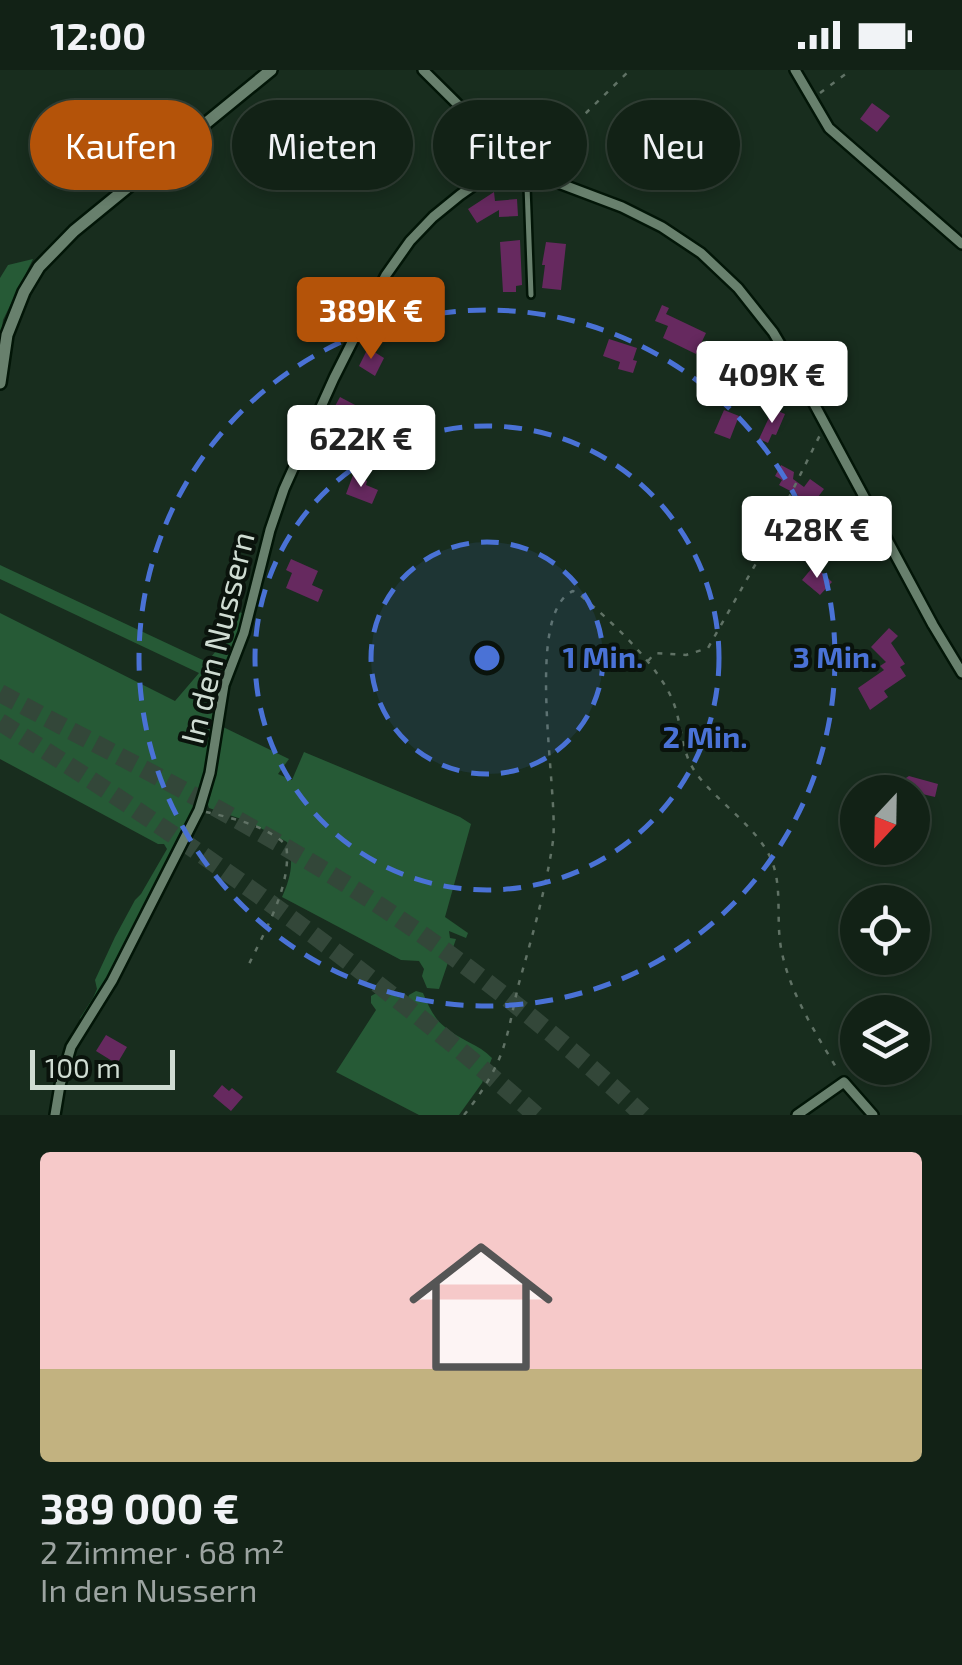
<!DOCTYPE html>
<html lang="de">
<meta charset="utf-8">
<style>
:root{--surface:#122216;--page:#1b2a1f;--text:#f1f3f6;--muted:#9ca4a1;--line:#313f35;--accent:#b45309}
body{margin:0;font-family:"Exo 2",sans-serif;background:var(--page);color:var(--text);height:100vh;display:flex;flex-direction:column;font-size:38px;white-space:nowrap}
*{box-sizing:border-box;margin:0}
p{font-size:32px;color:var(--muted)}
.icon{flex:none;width:55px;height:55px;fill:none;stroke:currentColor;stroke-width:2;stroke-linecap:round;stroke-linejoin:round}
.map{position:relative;height:1045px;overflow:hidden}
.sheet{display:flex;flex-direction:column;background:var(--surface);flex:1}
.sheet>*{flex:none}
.hud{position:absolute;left:30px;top:30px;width:902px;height:90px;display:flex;gap:20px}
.needle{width:65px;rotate:202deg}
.controls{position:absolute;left:840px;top:705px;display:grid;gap:20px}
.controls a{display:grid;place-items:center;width:90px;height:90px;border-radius:50%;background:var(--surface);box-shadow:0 5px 15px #0003,0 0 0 2px var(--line);font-size:50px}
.scale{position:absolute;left:30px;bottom:25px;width:145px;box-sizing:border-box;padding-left:10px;border:5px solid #cfdcd2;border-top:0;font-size:28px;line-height:35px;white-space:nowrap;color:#cfdcd2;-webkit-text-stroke:8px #0a130c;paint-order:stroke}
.price{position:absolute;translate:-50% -85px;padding:0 22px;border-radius:10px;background:#fff;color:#222;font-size:32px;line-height:65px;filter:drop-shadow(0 2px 5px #0008)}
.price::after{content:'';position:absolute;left:50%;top:60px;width:30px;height:22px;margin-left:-15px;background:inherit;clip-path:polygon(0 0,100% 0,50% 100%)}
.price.current{background:var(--accent);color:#fff}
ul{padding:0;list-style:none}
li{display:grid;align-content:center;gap:20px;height:530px;padding:0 40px}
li+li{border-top:2px solid var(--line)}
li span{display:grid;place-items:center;height:310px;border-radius:10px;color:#555}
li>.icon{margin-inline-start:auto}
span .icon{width:180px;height:180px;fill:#fffc;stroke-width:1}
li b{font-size:42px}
.pill{padding:0 35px;border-radius:45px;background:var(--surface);box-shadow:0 5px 15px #0003,0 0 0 2px var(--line);font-size:35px;line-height:90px}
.pill.current{background:var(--accent);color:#fff}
.status{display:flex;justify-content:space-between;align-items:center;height:70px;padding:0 50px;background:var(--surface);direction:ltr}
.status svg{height:28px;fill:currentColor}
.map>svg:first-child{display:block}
</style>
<div class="status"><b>12:00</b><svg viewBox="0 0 49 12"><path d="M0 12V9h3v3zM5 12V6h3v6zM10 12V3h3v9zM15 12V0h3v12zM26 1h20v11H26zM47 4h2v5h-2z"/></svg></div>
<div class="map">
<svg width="962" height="1045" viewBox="0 0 962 1045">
<rect width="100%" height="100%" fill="#182d1e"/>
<path fill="#265a36" d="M33 189 3 250 0 271V208L8 195Z
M0 495 207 592 228 566 236 541 245 544 239 568 221 608 211 682 197 734 117 896 83 951 80 948 93 928 97 919 95 910 115 867 135 830 141 824 167 779 164 774H158L0 689V543L175 631 199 603 0 509Z
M221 656 289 689 278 704 292 710 304 682 460 747 471 754 445 847 468 863 466 868 449 861 450 868 456 869 439 919 427 918 422 906 424 899 419 891 401 890 282 827C290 809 295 792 287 772L247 751 209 738 207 732Z
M380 921 407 930 409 925 416 921 423 923C428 935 434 949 445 957 459 970 479 974 492 988L482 1013 459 1045H419L336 1002 376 940 371 933V926Z"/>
<path fill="#66295f" d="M872 33 890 46 877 62 860 49Z
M494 122 495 131 517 129 518 146 499 147V140L477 153 468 139Z
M520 170 522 215 516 216V222H503L500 172Z
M546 172 566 174 561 220 542 218 545 195H542Z
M430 211 439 220 429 230 419 250 406 243 391 272 375 263 383 245 390 248 402 227 414 233 419 223Z
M662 235 669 238 666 244 706 263 696 284 663 268 668 256 655 251Z
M609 269 637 278 633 290 637 291 633 303 618 299 620 292 603 286Z
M368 278 384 288 375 306 359 296Z
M709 294 726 302 719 318 702 310 703 307 699 305 703 295 708 297Z
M340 327 357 336 347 356 355 360 342 387 324 378 342 341 334 338Z
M773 339 785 344 776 365 772 364 768 373 759 369Z
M724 340 739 346 730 369 714 363Z
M781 395 794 402 793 409 804 417 810 409 824 419 809 439 795 429 798 425 779 415 782 410 775 406Z
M353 405 367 411 366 415 378 420 372 434 346 424Z
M816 445 824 452 820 456 832 466 822 478 802 461Z
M291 489 318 501 312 515 323 520 318 532 286 518 292 503 286 500Z
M812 498 815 501 817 498 832 512 820 525 802 510Z
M889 558 898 566 891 573 905 594 900 597 906 606 884 621 888 627 870 640 858 618 884 600 880 596 886 592 871 577Z
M909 706 938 714 935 727 918 723 912 727V722H900L895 715Z
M106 965 127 977 117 994 96 981Z
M222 1015 229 1021 232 1018 243 1027 231 1041 213 1026Z"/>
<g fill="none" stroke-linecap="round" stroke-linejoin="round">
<path stroke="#334739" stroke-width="18" stroke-dasharray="18 9" stroke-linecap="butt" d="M0 623C104 679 211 732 312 793 432 865 542 950 643 1045
M0 652C188 769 370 899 536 1045"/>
<g stroke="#021507" stroke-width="10">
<path id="service" d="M530 103 527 116 531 225"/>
</g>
<g stroke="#021507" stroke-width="14">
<path id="minor" d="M423 0 524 100 622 137 662 157 701 183 738 218 773 262 798 304 933 555 962 603
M795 0 829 58 962 174
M55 1045 60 1015 71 977 112 911 199 740 210 703 224 615 244 563 270 460 284 419 334 308 386 205 410 171 433 147 460 125 500 97 515 92
M797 1045 844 1012 873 1045"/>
</g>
<g stroke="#021507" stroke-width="16">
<path id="tertiary" d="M0 313 7 265 24 222 39 197 74 161 271 0"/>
</g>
<path stroke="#607265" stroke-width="2.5" stroke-dasharray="5 8" stroke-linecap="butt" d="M820 23 851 0
M526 92 544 84 630 0
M648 591 655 583 686 585 708 578 759 488 820 365
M206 742C232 748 267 756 286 775 293 813 264 863 248 896
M464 1045C481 1024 498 998 505 972 511 953 514 932 519 913 532 867 546 819 553 771 559 722 523 543 573 521L580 525C610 550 661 597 674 634 682 656 681 680 694 700 715 732 760 757 773 794 782 820 776 850 781 878 789 922 816 964 839 1002"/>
<use href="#service" stroke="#68806d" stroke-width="5"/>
<use href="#minor" stroke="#68806d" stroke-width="9"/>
<use href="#tertiary" stroke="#68806d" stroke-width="11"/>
</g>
<circle cx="487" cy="588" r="116" fill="#4a72d6" fill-opacity=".12"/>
<g fill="none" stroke="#4a72d6" stroke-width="5" stroke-dasharray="18 12">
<circle cx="487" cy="588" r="116"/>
<circle cx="487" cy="588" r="232"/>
<circle cx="487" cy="588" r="348"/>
</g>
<g text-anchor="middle" stroke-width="8" stroke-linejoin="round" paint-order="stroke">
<g font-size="32" fill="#cfdcd2" stroke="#0a130c">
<text transform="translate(218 568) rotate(-76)" y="11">In den Nussern</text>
</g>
</g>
<circle cx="487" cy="588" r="15" fill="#4a72d6" stroke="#0a130c" stroke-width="5"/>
<g font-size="30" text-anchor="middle" font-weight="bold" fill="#4a72d6" stroke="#0a130c" stroke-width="8" stroke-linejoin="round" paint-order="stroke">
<text x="603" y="598">1 Min.</text>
<text x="835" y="598">3 Min.</text>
<text x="705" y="678">2 Min.</text>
</g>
</svg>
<div class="controls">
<a><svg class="needle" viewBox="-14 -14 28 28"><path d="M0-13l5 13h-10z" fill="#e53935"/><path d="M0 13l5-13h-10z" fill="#9ca4a1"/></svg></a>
<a><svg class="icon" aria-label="locate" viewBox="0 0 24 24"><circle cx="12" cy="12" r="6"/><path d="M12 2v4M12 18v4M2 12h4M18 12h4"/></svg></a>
<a><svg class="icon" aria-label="layers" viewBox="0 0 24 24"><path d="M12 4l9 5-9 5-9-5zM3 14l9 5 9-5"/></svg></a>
</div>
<div class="scale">100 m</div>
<b class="price current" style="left:371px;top:292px">389K €</b>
<b class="price" style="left:772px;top:356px">409K €</b>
<b class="price" style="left:361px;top:420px">622K €</b>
<b class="price" style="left:817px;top:511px">428K €</b>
<div class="hud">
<a class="pill current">Kaufen</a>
<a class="pill">Mieten</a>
<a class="pill">Filter</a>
<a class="pill">Neu</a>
</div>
</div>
<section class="sheet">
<ul>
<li><span style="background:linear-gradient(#f6c9c9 70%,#c2b280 0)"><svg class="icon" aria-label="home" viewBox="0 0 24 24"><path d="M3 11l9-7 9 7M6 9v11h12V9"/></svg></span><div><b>389 000 €</b><p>2 Zimmer · 68 m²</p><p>In den Nussern</p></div></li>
</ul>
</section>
